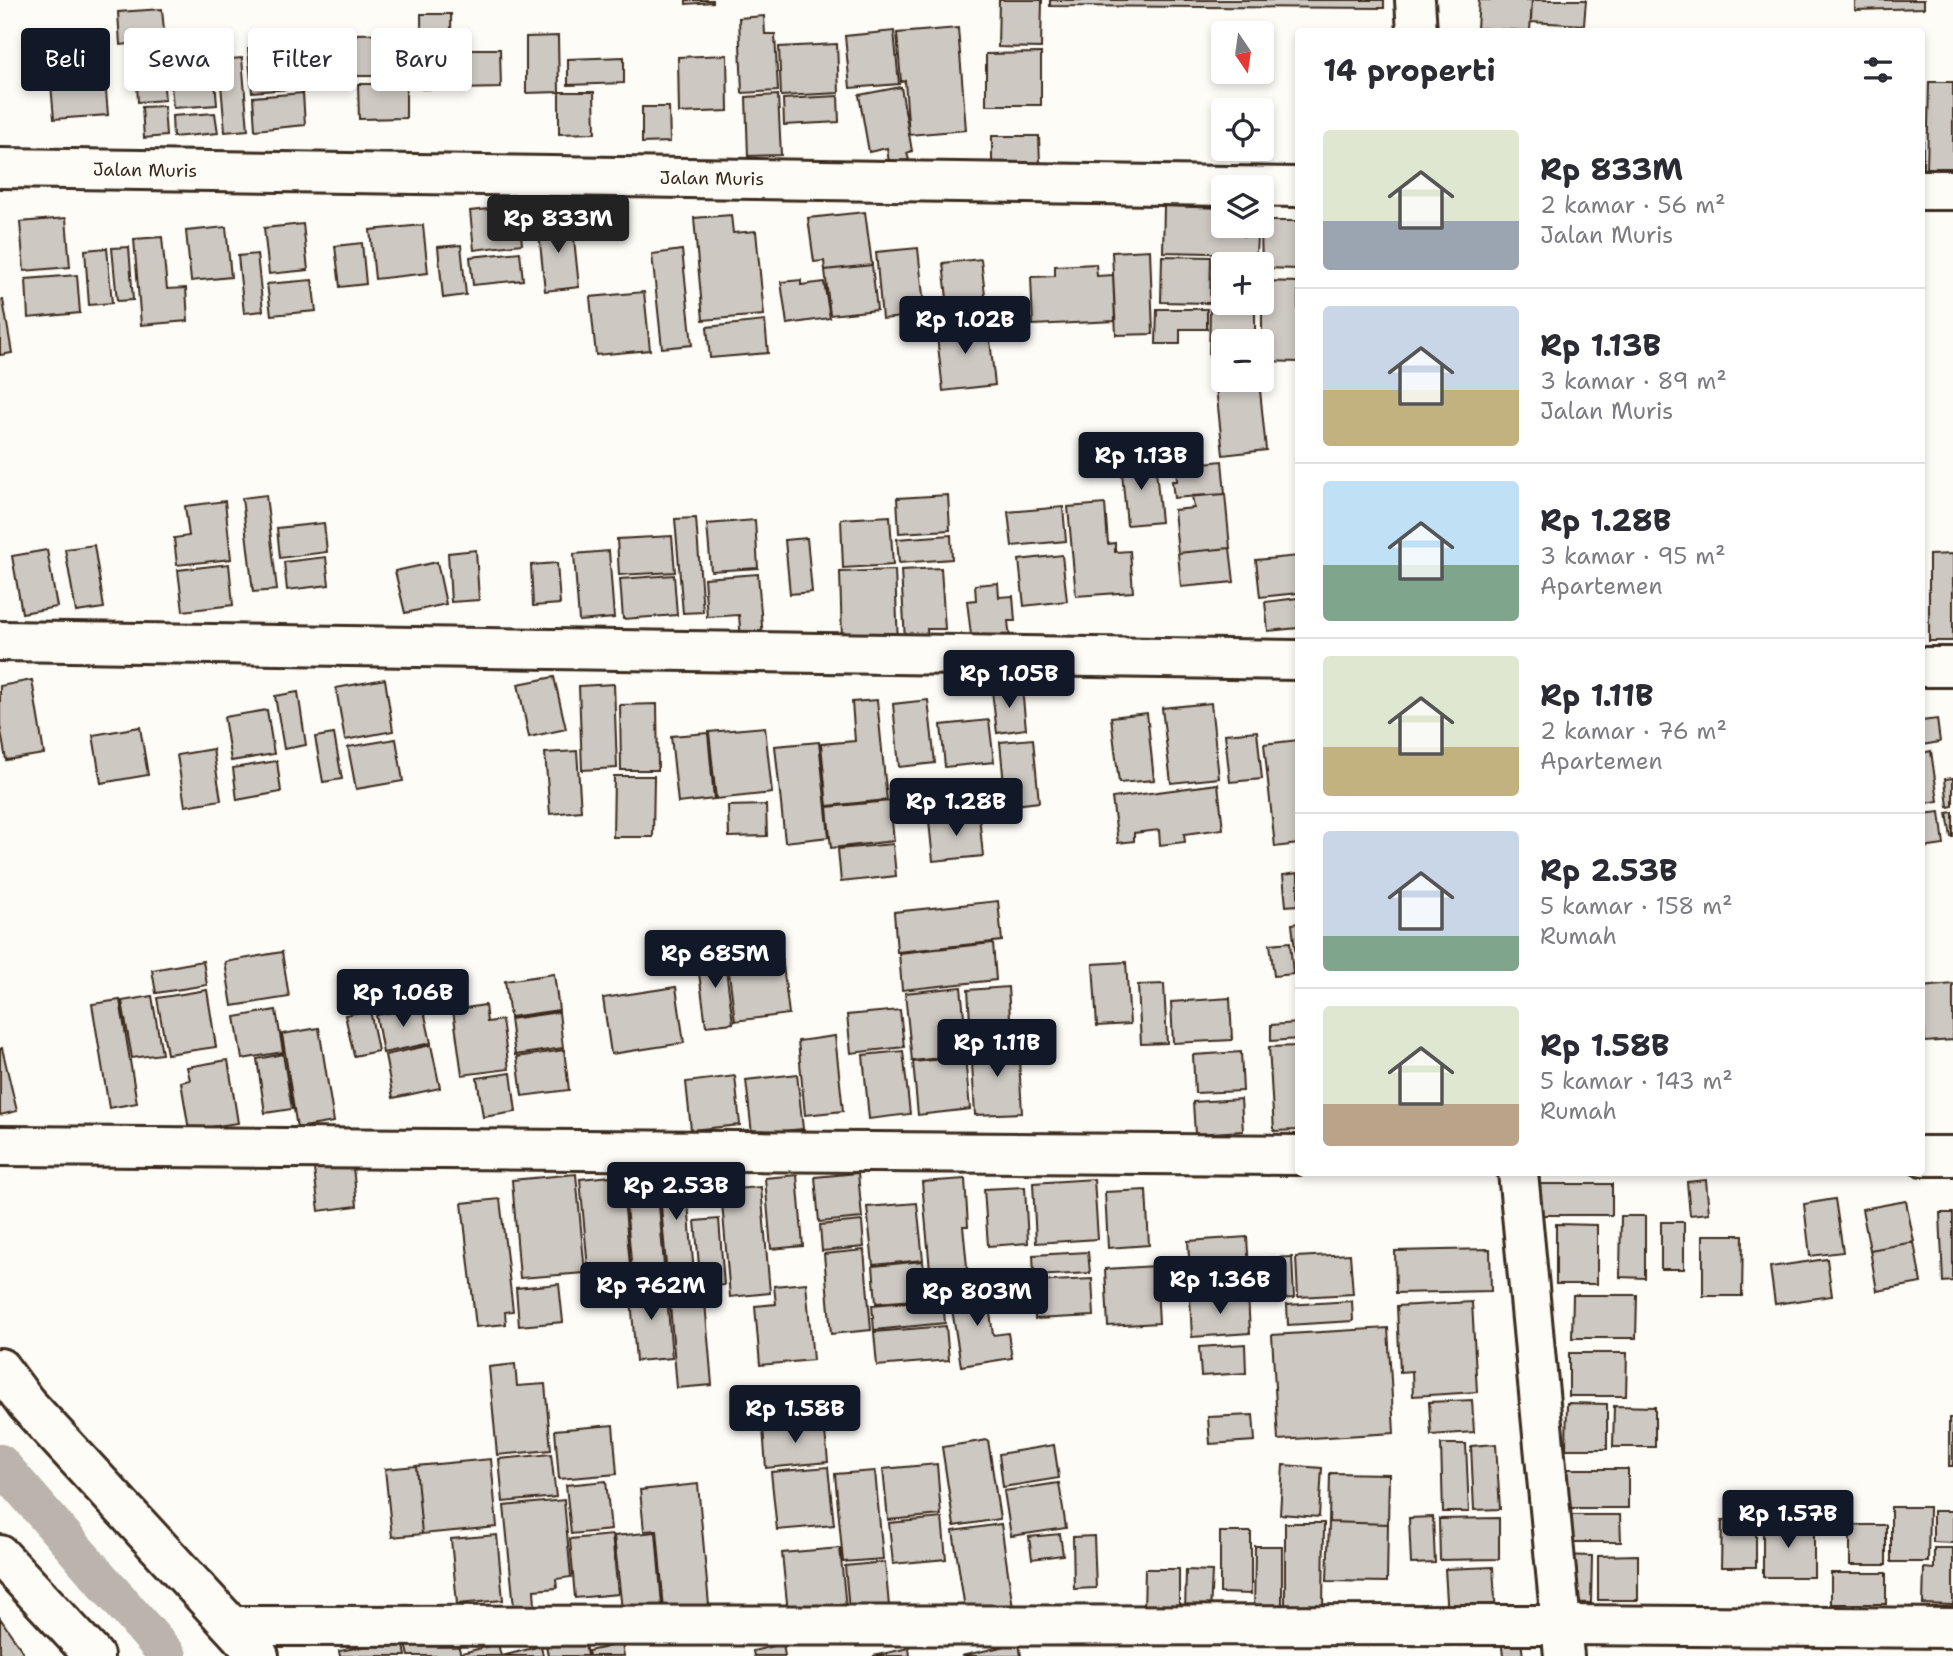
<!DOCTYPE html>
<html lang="id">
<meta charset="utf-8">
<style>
:root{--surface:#fff;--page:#f7f7f7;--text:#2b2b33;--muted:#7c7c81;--line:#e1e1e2;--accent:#111827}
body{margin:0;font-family:"Shantell Sans",sans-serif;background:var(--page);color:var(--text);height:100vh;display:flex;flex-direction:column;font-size:26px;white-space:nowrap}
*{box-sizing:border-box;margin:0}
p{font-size:23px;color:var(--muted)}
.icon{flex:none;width:38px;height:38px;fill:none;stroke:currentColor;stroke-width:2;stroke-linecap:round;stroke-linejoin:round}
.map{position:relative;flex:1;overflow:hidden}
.sheet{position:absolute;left:1295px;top:28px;width:630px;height:1148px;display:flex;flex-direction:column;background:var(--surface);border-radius:7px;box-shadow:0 4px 10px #0003}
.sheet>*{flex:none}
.hud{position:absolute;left:21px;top:28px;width:665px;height:63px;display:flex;gap:14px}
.needle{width:46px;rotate:167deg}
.buttons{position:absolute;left:1211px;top:21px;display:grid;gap:14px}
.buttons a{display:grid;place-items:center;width:63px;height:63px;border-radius:7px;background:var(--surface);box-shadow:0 4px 10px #0003;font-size:35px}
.price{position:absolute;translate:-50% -60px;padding:0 16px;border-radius:7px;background:var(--accent);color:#fff;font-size:23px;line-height:46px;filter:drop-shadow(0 2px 4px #0008)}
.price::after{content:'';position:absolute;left:50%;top:42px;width:21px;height:16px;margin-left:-10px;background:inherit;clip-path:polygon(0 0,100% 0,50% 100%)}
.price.on{background:#222;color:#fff}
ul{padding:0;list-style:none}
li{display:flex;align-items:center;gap:21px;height:175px;padding:0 28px}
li+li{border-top:2px solid var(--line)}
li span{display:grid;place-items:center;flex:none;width:196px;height:140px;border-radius:7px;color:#555}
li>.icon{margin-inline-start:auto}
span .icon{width:84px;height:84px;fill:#fffc;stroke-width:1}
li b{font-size:30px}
h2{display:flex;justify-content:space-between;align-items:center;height:84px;padding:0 28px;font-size:30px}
.chip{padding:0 24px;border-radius:7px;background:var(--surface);box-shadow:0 4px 10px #0003;font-size:24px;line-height:63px}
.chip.on{background:var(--accent);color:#fff}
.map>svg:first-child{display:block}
</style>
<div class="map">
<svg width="1953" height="1656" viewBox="0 0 1953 1656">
<rect width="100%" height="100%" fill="#fdfcf7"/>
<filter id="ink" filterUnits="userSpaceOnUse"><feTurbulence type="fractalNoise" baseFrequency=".0143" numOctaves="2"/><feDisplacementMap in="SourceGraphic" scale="14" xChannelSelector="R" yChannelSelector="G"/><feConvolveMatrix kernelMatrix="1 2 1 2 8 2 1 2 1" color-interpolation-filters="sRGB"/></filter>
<g filter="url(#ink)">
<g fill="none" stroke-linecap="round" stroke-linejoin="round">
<path stroke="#bbb4ad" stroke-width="38" d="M0 1463 168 1656"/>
</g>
<path fill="#cdc8c2" stroke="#3b2a1e" stroke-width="2" d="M686 0H713V2L686 4Z
M999 0H1042L1041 48 998 47Z
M1050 0H1384V8L1050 6Z
M1479 0H1532L1530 31 1477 28Z
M1532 0H1586L1584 25 1531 22Z
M1855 0H1924V8L1855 10Z
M162 9 165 41 120 45 118 12Z
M421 14H451L452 88 422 89Z
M764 16 765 34H775L778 91 742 93 739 18Z
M958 28 966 130 909 135 905 81 901 82 897 33Z
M348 31 349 78 320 79 319 32Z
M894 31 899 84 850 88 845 36Z
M405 33V76H356V34Z
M558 36 559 92 526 93V37Z
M213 42 215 64 171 67 169 46Z
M837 44 839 93 781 96 779 47Z
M298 45 302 88 252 92 248 49Z
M458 49H500L501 88 458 89Z
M1041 53V105H986V54Z
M103 55 108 115 54 119 49 60Z
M727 55 728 111 679 113 678 57Z
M624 57V83L568 85V59Z
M242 58 248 130 225 132 219 60Z
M162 64 165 100 138 102 136 67Z
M214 68 217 105 173 108 170 72Z
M1929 82H1953V168H1927Z
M1922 83H1924L1923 170H1922Z
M358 84H406V118L359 119Z
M901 87 912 151 907 153 909 160 889 163 887 148 869 152 859 95Z
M559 92H594L595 133 559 134Z
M303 93 305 125 255 130 253 97Z
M778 95 781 155 748 156 746 97Z
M838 96 839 122 784 125 783 99Z
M164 106 166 136 144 138 142 107Z
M642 107H669L670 142 642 143Z
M215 113 218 133 173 137 172 116Z
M992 136H1039L1040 164 992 165Z
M518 206 522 244 474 250 470 211Z
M1164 206 1223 208V226H1244L1243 236H1257L1256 254 1163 252Z
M865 212 872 265 825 270 824 261 814 262 808 218Z
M731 215 733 233 756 231 764 315 703 320 694 218Z
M66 218 70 267 24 271 20 222Z
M572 219 579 287 545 291 538 223Z
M1268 221H1298V269L1262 268 1261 229H1268Z
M303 224 308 270 269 274 264 228Z
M423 225 428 273 375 279 370 230Z
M226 227 231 277 191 281 186 231Z
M162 237 167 289 186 288 188 321 141 325 134 239Z
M362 243 366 284 340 287 335 246Z
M461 245 466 295 443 298 438 247Z
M129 247 133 300 117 301 112 248Z
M107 248 112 303 89 305 85 250Z
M918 248 925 315 882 319 876 252Z
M682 250 692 345 662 348 652 254Z
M1150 250 1153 334 1116 335 1112 252Z
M520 252 523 280 473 285 470 257Z
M257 254 263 311 244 313 238 256Z
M1162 256 1211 257 1210 303 1161 302Z
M1220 258 1256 259 1255 264H1223V303H1255L1254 305 1219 304Z
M981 259 988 322 950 325 943 263Z
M1096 264 1097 276 1113 275 1115 321 1033 325 1031 277 1055 276V266Z
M872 265 877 310 830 315 825 270Z
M77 275 80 313 28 318 26 279Z
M312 280 316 311 271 315 267 284Z
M801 280V285L824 282 830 318 787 324 781 282Z
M1262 281 1298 282V362L1262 361Z
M644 292 650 350 596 355 590 297Z
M0 300H3L12 353 0 355Z
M1157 309H1207V329H1180V344H1156Z
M1210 309 1255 311V341H1223V357H1209Z
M765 321 768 353 710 358 707 327Z
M988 322 995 385 943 391 936 327Z
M1223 367V380H1259L1266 450 1223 455 1214 368Z
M1155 459 1161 522 1127 525 1121 462Z
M1222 461 1225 494 1174 498 1172 481H1177L1176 466Z
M1225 494 1230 548 1178 553 1174 510 1194 508 1192 496Z
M266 495 277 590 253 592 242 498Z
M948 495 950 530 899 533 897 498Z
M225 501 231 559 177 565 174 538 189 536 185 506Z
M1105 504 1108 544 1115 543V552L1130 551 1133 592 1076 596 1068 507Z
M1063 507 1066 541 1012 546 1008 512Z
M890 516 893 565 843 568 841 519Z
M696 518 703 612 683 613 675 519Z
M755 520 758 568 711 571 707 524Z
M324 523 327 552 280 558 277 528Z
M951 535 952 559 899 563 897 539Z
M672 536 675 572 619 575 617 539Z
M807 538 812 592 790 594 785 540Z
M94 545 104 608 76 612 65 549Z
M1230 548 1234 582 1181 587 1178 553Z
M47 550 57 607 22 613 12 556Z
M476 550 479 600 451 602 448 553Z
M609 551 614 618 579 621 574 554Z
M1953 554V641H1929V555Z
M1062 555 1067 601 1024 606 1019 560Z
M1298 556V593L1260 597 1256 560Z
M326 557 329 585 287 590 284 562Z
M437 562 446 604 405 613 395 571Z
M557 563 560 604 533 606 531 565Z
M229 564 233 605 183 611 178 570Z
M941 568 945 629H927L928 640 905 641 901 570Z
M895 570 898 645 842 639 840 572Z
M758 574 763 639 741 641 739 615 707 617 704 578Z
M674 575 677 615 623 619 620 579Z
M998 583 999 597 1013 596 1015 621H1008L1011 648 973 652 967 601 976 600 975 585Z
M1298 598V628L1268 631 1265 602Z
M554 677 566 729 529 737 518 684Z
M385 679 393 731 345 740 336 688Z
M32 680 44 754 6 760 0 726V686Z
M614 684 617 768 582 770 579 686Z
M1022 688 1026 729 997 733 992 691Z
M298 692 306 745 284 749 275 696Z
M877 700 887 800 827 806 821 744 855 741 852 702Z
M928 700 935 763 899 767 893 704Z
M1211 703 1219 778 1171 783 1162 708Z
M657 704 658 770H621L620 705Z
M267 710 274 754 231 761 224 717Z
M1147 713 1154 780 1119 783 1111 717Z
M1937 719 1940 742 1922 745V721Z
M989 720 994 762 945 767 941 725Z
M140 727 148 775 101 783 93 735Z
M765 727 772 793 716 799 709 732Z
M1257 731 1262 779 1230 782 1225 734Z
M708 733 714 799 678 803 671 736Z
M334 734 342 779 323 782 315 737Z
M396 739 403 781 356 789 348 747Z
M1033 739 1039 802 1006 806 1000 742Z
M1298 740V844L1275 847 1264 744Z
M819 742 829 837 785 842 775 746Z
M213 749 221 800 185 806 177 755Z
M577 751 581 811 550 814 545 753Z
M1931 751 1938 801 1922 804V753Z
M277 761 281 792 237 800 233 768Z
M614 776H654L653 837H613Z
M1953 778V806L1948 807 1945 779Z
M1218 784 1223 829 1184 834 1185 842 1160 845 1159 830 1134 833V841L1118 843 1112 798Z
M890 801 894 841 831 848 827 807Z
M766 805 767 836 729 837 728 806Z
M1940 812 1944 845 1922 848V814Z
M1953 812V837H1951L1947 813Z
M979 815 983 856 933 861 929 821Z
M893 844 896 876 841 882 838 849Z
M1298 873V905L1286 906 1283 875Z
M998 901 1002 941 897 952 894 912Z
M1298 923V958L1296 959 1292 924Z
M1290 942 1293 974 1274 976 1270 944Z
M993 943 996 980 902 990 899 953Z
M781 949 789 1014 735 1021 727 956Z
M282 952 289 997 232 1006 225 962Z
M724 954 733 1023 706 1026 697 958Z
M203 961 207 985 156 993 152 970Z
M1126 962 1130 1024 1097 1026 1093 964Z
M554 974 559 1010 510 1017 505 981Z
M1164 984 1167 1043 1141 1044 1138 985Z
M1953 984V1040L1925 1042 1922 987Z
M676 987 684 1043 611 1054 603 998Z
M961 987 968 1055 912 1061 905 993Z
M1008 987 1011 1033 971 1036 968 990Z
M207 990 216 1047 167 1054 157 998Z
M152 996 162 1054 132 1058 122 1001Z
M1230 998 1232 1040 1173 1043 1171 1002Z
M120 1000 137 1103 109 1108 92 1004Z
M485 1005 487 1022 502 1020 509 1069 462 1075 453 1010Z
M423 1006 431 1043 383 1053 376 1015Z
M276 1010 283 1052 242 1059 235 1017Z
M370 1010 378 1051 354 1056 345 1015Z
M900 1010 904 1047 851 1053 847 1015Z
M559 1012 563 1048 515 1055 510 1019Z
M1298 1023V1039L1271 1041V1025Z
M319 1028 334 1122 297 1128 282 1034Z
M835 1036 843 1111 805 1115 798 1041Z
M1018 1042 1022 1113 975 1115 971 1045Z
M431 1045 440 1088 393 1098 385 1055Z
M1298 1046V1130L1274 1131 1269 1047Z
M2 1048 17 1111 0 1115V1049Z
M564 1050 569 1090 522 1096 517 1057Z
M903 1051 910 1114 869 1119 863 1055Z
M1241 1052 1243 1091 1195 1093 1193 1055Z
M283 1054 292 1109 265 1113 257 1059Z
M965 1057 970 1109 918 1115 913 1062Z
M228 1060 238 1123 189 1130 181 1082 190 1080 187 1067Z
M511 1073 516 1112 483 1117 477 1078Z
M797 1074 803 1129 752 1134 746 1080Z
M735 1076 740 1125 691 1130 686 1082Z
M1241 1099 1243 1131 1195 1134 1193 1102Z
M352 1157 357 1206 319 1211 313 1161Z
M685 1167 694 1274 667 1277 658 1169Z
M656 1169 665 1278 633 1282 623 1173Z
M858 1173 862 1218 819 1222 815 1177Z
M576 1174 585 1273 520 1278 512 1180Z
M622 1175 631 1277 589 1280 580 1179Z
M797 1175 803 1246 771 1249 765 1178Z
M965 1179 968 1226H963L968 1277 931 1281 922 1182Z
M1094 1179 1098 1239 1036 1243 1033 1183Z
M1706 1180 1709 1213 1690 1215 1687 1182Z
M1537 1184H1612V1215H1537Z
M761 1187 770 1293 730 1297 721 1190Z
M1025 1187 1028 1243 988 1246 984 1189Z
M1146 1190 1149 1245 1108 1248 1105 1192Z
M500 1199 513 1311 505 1312 506 1324 476 1327 462 1203Z
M1835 1199 1843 1252 1810 1256 1804 1204Z
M1906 1201 1914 1242 1870 1250 1862 1209Z
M917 1203 923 1260 873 1265 867 1207Z
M1940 1213H1953V1281L1943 1282Z
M1621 1216H1645V1278L1620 1277Z
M719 1219 724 1285 701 1287 695 1221Z
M862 1221 864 1247 822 1251 820 1225Z
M1661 1222H1684V1269H1661Z
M1556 1224 1597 1225V1284H1556Z
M1703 1235H1743L1742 1296H1703Z
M1247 1237 1250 1286 1191 1290 1188 1241Z
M1914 1242 1921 1283 1877 1291 1870 1250Z
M1490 1249 1491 1291 1396 1293 1395 1251Z
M864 1250 871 1330 831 1334 824 1254Z
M1088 1252 1090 1273 1034 1276 1033 1255Z
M1350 1254 1353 1294 1298 1297 1296 1257Z
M1292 1257 1294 1298 1271 1299 1269 1258Z
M1827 1259 1832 1296 1775 1304 1770 1267Z
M923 1261 926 1299 876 1303 873 1266Z
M1156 1266 1159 1323 1108 1326 1105 1269Z
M1092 1279 1094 1316 1035 1319 1033 1282Z
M666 1283 672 1358 636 1361 630 1286Z
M806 1283 813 1360 760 1365 755 1306 776 1304 774 1286Z
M559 1284 563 1322 519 1326 516 1288Z
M986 1284 993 1335 1008 1333 1012 1358 961 1366 949 1290Z
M704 1290 712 1385 677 1388 669 1293Z
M1248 1295 1250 1333 1192 1337 1190 1298Z
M1573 1295H1637L1636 1338H1572Z
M943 1299 945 1323 874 1330 872 1305Z
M1352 1301 1353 1321 1288 1325 1287 1305Z
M1472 1302 1477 1392 1413 1396 1412 1371 1400 1372 1397 1306Z
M946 1326 949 1360 877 1366 874 1332Z
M1388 1328 1394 1433 1278 1440 1272 1335Z
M1245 1344 1246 1373 1201 1376 1199 1347Z
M1569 1353H1627L1626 1396H1569Z
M515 1364 517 1386 545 1384 551 1450 497 1455 489 1367Z
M1472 1400 1474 1432 1431 1435 1429 1402Z
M1567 1403 1607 1404V1449H1566Z
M1614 1406 1655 1407V1447H1613Z
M1253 1415 1255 1441 1210 1444 1208 1417Z
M1949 1418H1953V1466H1949Z
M824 1422 828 1462 766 1468 763 1428Z
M613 1425 617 1474 559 1479 555 1430Z
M988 1440 1000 1519 954 1526 942 1447Z
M1441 1444H1466L1469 1512H1443Z
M1496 1444 1500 1509 1474 1510 1471 1446Z
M1054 1445 1059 1478 1003 1487 999 1454Z
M551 1454 556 1497 503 1502 499 1459Z
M491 1459 497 1527 422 1534 416 1466Z
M937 1464 941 1515 888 1520 883 1469Z
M1283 1465 1322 1468 1319 1517 1280 1514Z
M416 1466 422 1534 392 1537 385 1469Z
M828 1467 834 1525 777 1530 771 1472Z
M1561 1469H1628V1508H1560Z
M875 1471 883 1559 843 1562 835 1474Z
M1330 1473 1389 1474 1388 1524 1329 1522Z
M606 1481 611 1530 571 1534 566 1485Z
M1059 1483 1066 1528 1011 1536 1004 1491Z
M698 1484 709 1605 664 1609 657 1530 644 1531 640 1490Z
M564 1500 571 1577 556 1579 557 1588 534 1590 535 1605 514 1607 504 1506Z
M1891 1507H1929L1928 1562H1891Z
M1933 1511H1953V1543L1933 1542Z
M1555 1515H1620L1621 1542H1554Z
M1433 1517 1435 1563 1411 1564 1409 1518Z
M942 1518 946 1559 893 1564 889 1523Z
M1499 1518V1559L1440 1560 1439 1519Z
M1722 1520H1756V1567H1721Z
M1329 1522 1388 1524 1387 1582 1327 1581Z
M1763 1522H1814V1577H1763Z
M1285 1523H1324L1323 1613H1285Z
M1001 1524 1013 1608 966 1615 953 1531Z
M1850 1525H1886V1565H1850Z
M656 1532 662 1606 622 1610 614 1536Z
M1220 1532H1251V1594L1220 1593Z
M1060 1534 1063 1555 1032 1559 1029 1537Z
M497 1535 503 1600 457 1604 451 1539Z
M612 1535 618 1594 575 1598 570 1539Z
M1094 1536 1096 1588 1074 1589 1073 1537Z
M1255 1546H1282V1613H1254Z
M840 1548 846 1608 788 1613 782 1553Z
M1934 1548H1953V1605L1923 1604 1924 1568 1934 1569Z
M1560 1555 1592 1556 1591 1603 1560 1602Z
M1638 1555V1600H1598V1556Z
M885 1562 889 1606 849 1610 845 1566Z
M1493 1567 1496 1615 1448 1618 1445 1569Z
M1145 1569H1179V1614L1144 1613Z
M1186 1570 1212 1571 1210 1614 1185 1613Z
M1831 1573H1886V1604H1831Z
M0 1618 23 1652 17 1656H0Z
M1519 1628 1523 1656H1503L1500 1630Z
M455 1632 461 1656H409L406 1644Z
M584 1637 587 1656H548L546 1645Z
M403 1640 406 1656H340L339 1651Z
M1019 1643 1021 1656H961Z
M498 1644 501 1656H463L462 1653Z
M622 1644 624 1656H589L588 1651Z
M783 1644 785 1656H754L753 1651Z
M541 1646 543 1656H502Z
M909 1648 910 1656H873Z"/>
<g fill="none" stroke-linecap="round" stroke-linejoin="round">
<g stroke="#3b2a1e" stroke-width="44">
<g id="minor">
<path d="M1415 0 1417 32"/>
<path id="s1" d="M0 168 1298 187"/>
<path d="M1922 190H1953"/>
<path d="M0 641 1298 660"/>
<path d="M1922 667H1953"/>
<path d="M0 1146 1298 1155"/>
<path d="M1922 1156H1953"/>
<path d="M1518 1172 1564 1656"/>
<path d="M0 1368 26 1403 259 1656"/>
<path d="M0 1555 94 1656"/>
<path d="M232 1626 1561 1625 1953 1628"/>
</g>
</g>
<use href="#minor" stroke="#fdfcf7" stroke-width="38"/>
</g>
</g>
<g text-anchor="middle" stroke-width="5" stroke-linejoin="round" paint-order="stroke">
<g font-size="18" fill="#3b2a1e" stroke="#fdfcf7">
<text dy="6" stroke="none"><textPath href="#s1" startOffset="145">Jalan Muris</textPath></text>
<text dy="6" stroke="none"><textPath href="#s1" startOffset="712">Jalan Muris</textPath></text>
</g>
</g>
</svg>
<div class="buttons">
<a><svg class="needle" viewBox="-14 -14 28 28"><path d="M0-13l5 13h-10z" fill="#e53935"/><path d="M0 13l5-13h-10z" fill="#7c7c81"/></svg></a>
<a><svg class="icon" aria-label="locate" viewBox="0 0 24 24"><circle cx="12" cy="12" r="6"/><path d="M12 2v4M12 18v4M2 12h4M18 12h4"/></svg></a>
<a><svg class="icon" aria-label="layers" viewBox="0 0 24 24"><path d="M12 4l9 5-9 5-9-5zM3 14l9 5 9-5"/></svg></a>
<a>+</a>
<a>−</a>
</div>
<b class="price on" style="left:558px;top:255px">Rp 833M</b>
<b class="price" style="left:965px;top:356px">Rp 1.02B</b>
<b class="price" style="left:1141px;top:492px">Rp 1.13B</b>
<b class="price" style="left:1009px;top:710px">Rp 1.05B</b>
<b class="price" style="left:956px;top:838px">Rp 1.28B</b>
<b class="price" style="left:715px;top:990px">Rp 685M</b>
<b class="price" style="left:403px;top:1029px">Rp 1.06B</b>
<b class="price" style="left:997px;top:1079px">Rp 1.11B</b>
<b class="price" style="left:676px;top:1222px">Rp 2.53B</b>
<b class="price" style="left:1220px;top:1316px">Rp 1.36B</b>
<b class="price" style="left:651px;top:1322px">Rp 762M</b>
<b class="price" style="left:977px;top:1328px">Rp 803M</b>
<b class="price" style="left:795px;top:1445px">Rp 1.58B</b>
<b class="price" style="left:1788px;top:1550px">Rp 1.57B</b>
<div class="hud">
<a class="chip on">Beli</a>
<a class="chip">Sewa</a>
<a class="chip">Filter</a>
<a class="chip">Baru</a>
</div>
<section class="sheet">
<h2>14 properti<svg class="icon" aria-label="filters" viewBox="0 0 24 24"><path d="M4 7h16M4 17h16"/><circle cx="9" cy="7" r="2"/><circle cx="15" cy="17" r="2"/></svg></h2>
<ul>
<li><span style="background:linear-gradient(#dfe7d0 65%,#9aa5b1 0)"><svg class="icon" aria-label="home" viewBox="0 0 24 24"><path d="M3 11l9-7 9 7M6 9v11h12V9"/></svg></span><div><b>Rp 833M</b><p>2 kamar · 56 m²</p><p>Jalan Muris</p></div></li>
<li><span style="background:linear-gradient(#c9d6e8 60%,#c2b280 0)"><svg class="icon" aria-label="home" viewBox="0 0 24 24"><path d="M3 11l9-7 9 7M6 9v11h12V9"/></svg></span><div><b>Rp 1.13B</b><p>3 kamar · 89 m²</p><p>Jalan Muris</p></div></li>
<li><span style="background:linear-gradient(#bfe0f5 60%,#7fa58c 0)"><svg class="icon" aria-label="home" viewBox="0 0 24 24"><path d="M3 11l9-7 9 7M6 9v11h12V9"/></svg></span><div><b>Rp 1.28B</b><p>3 kamar · 95 m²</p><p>Apartemen</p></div></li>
<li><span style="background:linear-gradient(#dfe7d0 65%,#c2b280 0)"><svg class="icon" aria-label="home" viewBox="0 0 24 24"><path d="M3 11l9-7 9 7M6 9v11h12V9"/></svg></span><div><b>Rp 1.11B</b><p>2 kamar · 76 m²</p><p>Apartemen</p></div></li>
<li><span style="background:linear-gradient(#c9d6e8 75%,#7fa58c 0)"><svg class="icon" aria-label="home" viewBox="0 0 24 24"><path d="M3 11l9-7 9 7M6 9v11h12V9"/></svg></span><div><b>Rp 2.53B</b><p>5 kamar · 158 m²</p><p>Rumah</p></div></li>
<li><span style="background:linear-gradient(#dfe7d0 70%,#b9a48a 0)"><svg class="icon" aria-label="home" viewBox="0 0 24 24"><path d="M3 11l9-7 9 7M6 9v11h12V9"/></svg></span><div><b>Rp 1.58B</b><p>5 kamar · 143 m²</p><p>Rumah</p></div></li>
</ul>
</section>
</div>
